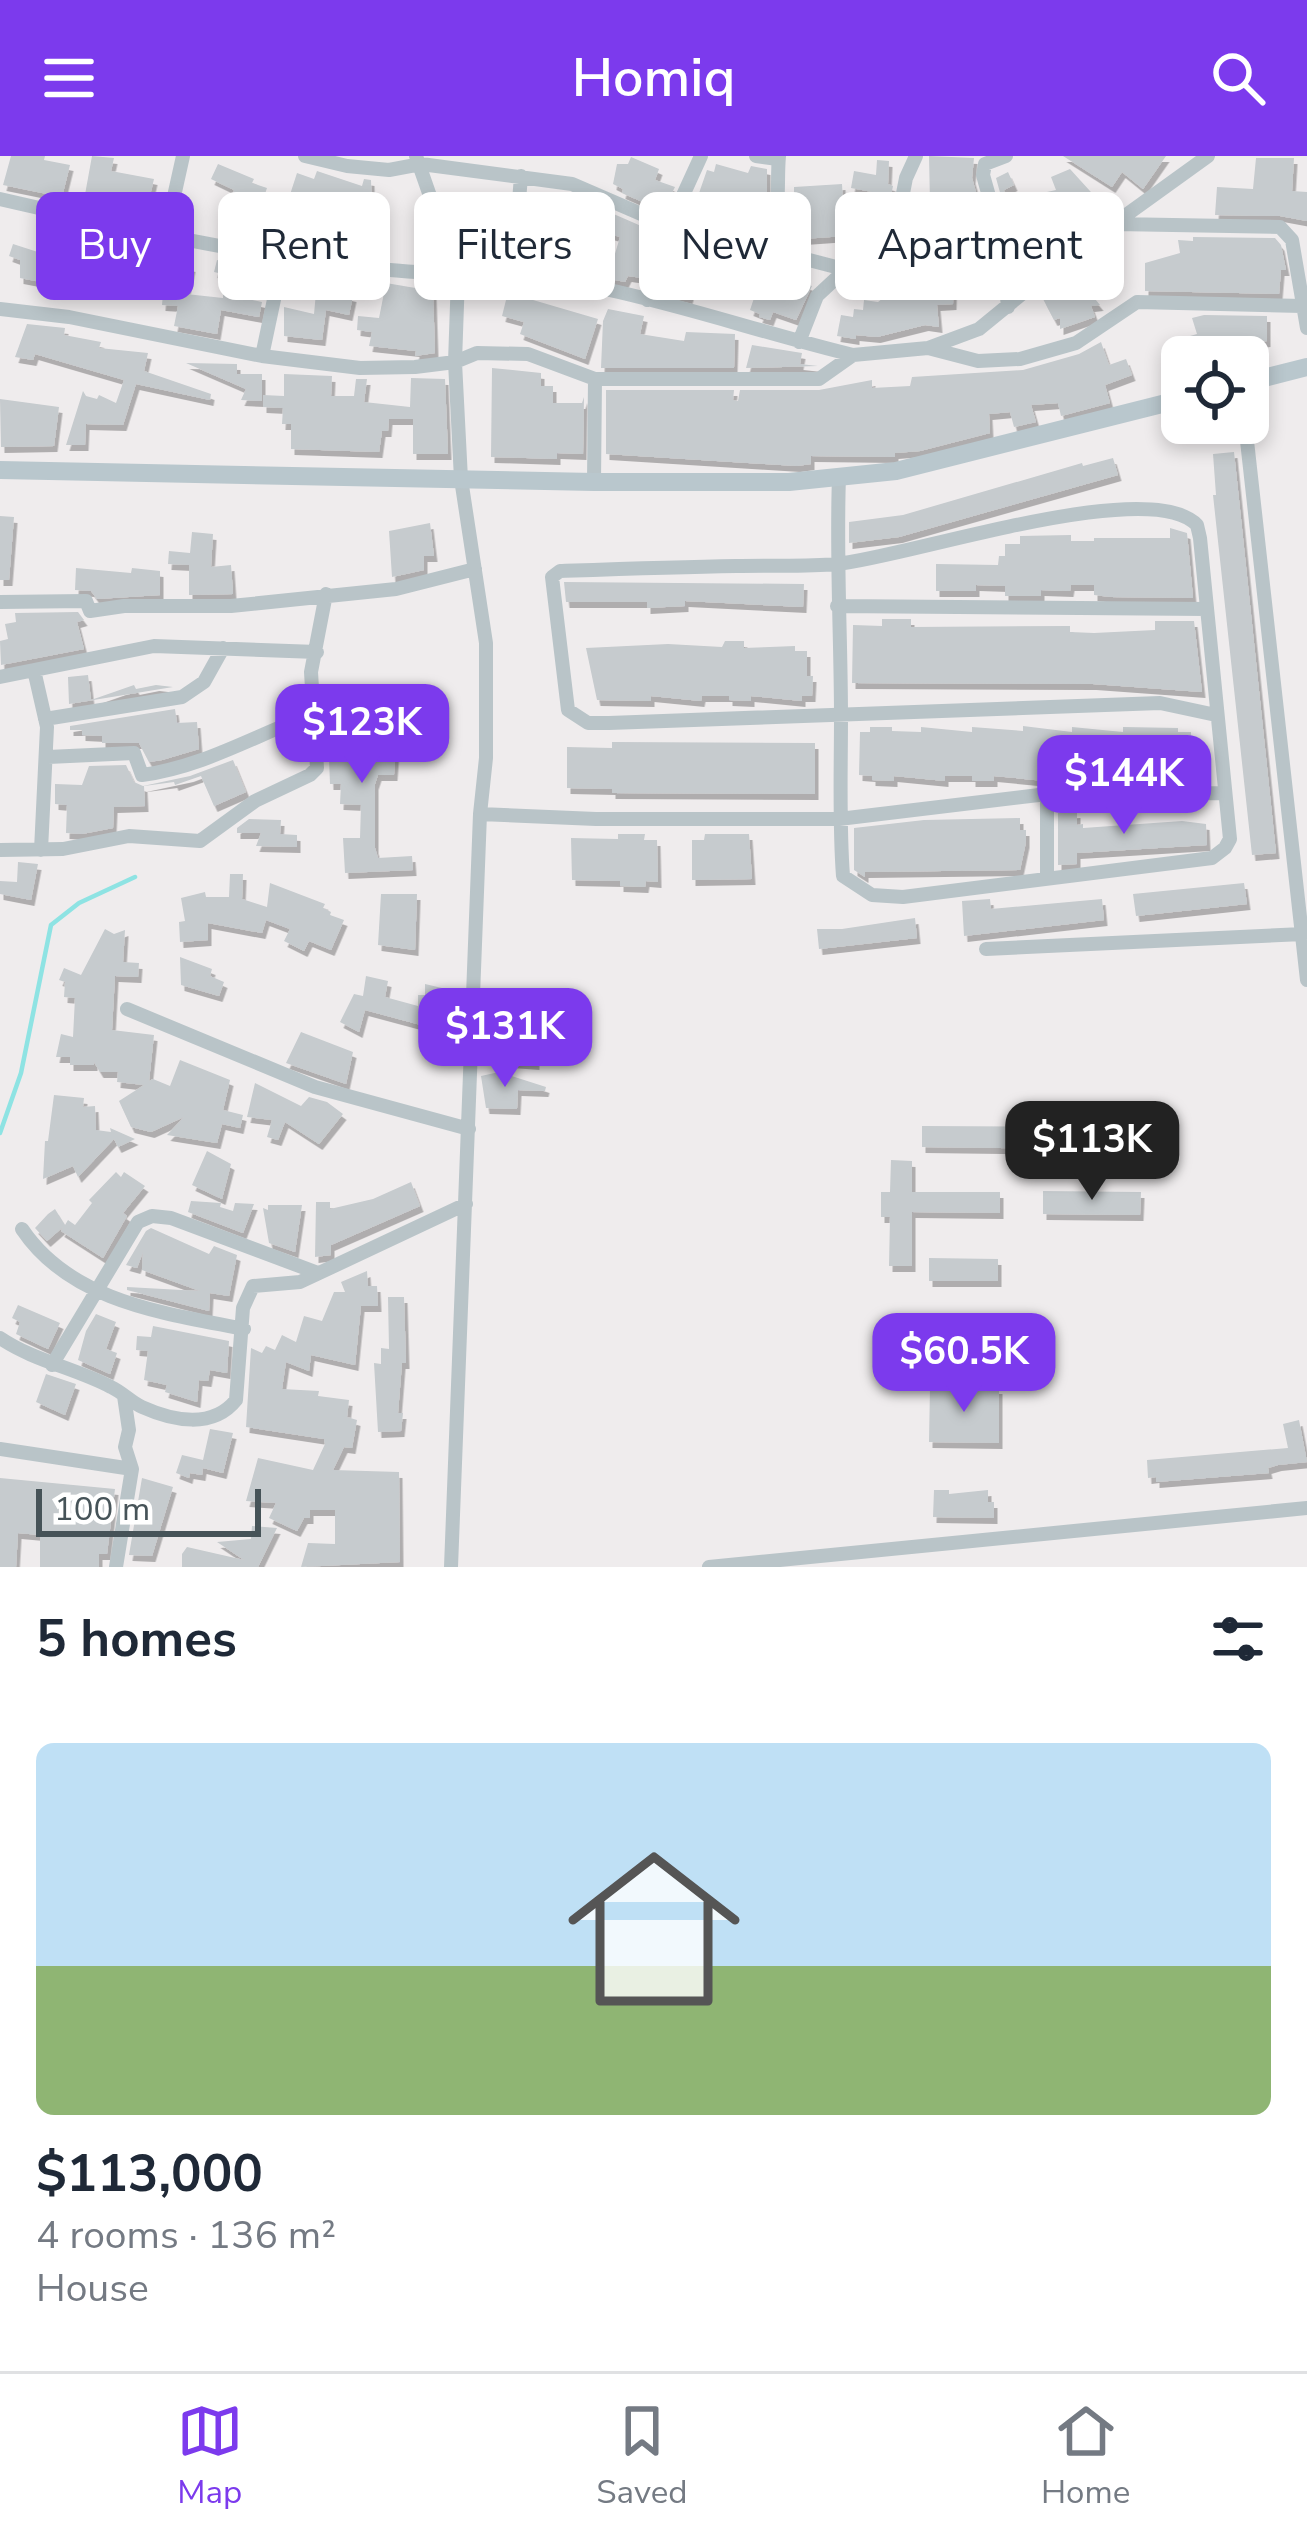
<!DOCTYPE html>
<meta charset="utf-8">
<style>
:root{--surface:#fff;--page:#f2f2f3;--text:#1f2937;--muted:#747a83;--line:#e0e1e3;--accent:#7c3aed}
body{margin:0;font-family:"Nunito Sans",sans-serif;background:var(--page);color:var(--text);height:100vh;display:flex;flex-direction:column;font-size:45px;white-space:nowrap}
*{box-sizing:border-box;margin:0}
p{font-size:39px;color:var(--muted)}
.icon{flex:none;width:66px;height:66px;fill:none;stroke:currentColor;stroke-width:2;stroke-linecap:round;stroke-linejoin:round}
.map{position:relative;height:1411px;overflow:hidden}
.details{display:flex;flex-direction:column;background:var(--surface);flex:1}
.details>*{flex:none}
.top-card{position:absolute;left:36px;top:36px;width:1236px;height:108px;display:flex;gap:24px}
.tools{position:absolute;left:1161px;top:180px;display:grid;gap:24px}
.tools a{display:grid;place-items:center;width:108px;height:108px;border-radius:18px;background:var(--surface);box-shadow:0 6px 18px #0003;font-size:60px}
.scale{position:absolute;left:36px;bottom:30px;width:225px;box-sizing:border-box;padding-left:12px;border:6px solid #465358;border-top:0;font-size:33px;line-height:42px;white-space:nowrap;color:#465358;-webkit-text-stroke:9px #fff;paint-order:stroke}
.price{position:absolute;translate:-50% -102px;padding:0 27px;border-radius:24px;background:var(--accent);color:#fff;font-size:39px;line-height:78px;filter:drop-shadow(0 3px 6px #0008)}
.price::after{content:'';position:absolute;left:50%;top:72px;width:36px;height:27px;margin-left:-18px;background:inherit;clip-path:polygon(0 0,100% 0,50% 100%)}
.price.current{background:#222;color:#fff}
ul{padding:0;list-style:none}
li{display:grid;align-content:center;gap:24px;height:636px;padding:0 36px}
li span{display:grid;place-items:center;height:372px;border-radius:18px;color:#555}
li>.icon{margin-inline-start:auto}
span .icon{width:216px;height:216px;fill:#fffc;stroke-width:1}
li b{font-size:51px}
h2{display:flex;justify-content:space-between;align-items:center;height:144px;padding:0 36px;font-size:51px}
.chip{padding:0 42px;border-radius:18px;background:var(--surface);box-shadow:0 6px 18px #0003;font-size:42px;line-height:108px}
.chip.current{background:var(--accent);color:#fff}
header{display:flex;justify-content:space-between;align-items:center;height:156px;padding:0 36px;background:var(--accent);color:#fff;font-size:54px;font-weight:600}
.tabs{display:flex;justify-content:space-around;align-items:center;height:168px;border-top:3px solid var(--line);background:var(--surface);font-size:33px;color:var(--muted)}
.tabs a{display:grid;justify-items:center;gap:6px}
.tabs .current{color:var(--accent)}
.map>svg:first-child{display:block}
</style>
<header><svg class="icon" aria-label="menu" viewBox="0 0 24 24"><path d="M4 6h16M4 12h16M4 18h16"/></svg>Homiq<svg class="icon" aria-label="search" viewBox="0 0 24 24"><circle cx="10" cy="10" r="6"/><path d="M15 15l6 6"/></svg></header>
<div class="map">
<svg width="1307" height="1411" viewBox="0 0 1307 1411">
<defs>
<filter id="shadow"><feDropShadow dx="3.5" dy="6" stdDeviation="0" flood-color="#0004"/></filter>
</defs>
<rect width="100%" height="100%" fill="#efeced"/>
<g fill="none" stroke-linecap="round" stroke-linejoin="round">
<path stroke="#8ee3e3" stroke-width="4.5" d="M0 977 21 917 51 769 79 747 135 721"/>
</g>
<path fill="#c6cbce" filter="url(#shadow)" d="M11 0H45L44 4 70 9 62 41 3 29Z
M92 0 114 2 111 15 154 23 147 52 130 47 128 58 105 53 106 48 84 44Z
M929 0 974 2 972 22 987 75 972 74V99L991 100 994 123 988 122 989 114 954 116 953 148 937 149 939 171 925 169 877 181 856 179V183L837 180 841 159 853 161 854 153 863 154 864 144 878 146 901 128 902 100 948 93 918 86V81H951L955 52 930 47Z
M1063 0H1166L1143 33 1122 16 1112 31Z
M631 1 659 13 655 24 675 31 663 55 622 37 623 33 613 28 617 8H628Z
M1256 2H1294L1292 35 1307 36V65L1280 60 1215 59 1217 31 1253 33Z
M877 4 889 5 888 28 893 30 889 49 876 46 878 37 851 32 854 15 876 19Z
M218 8 254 23 252 27 267 32 262 47 285 54 297 17 314 23 317 15 362 30 364 23 371 24 372 58 354 57 357 48 323 37 319 64 291 63 287 87 261 79 260 83H245L224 74 234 34 211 23Z
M716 8 748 17 751 10 767 13V35L752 76 718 61 719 57 712 56 714 44 698 40 707 14 714 16Z
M1070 13 1110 57 1079 79 1068 81 1056 61 1035 68 1039 96 1055 97 1040 108 1021 111 1023 123 1017 128 1012 80 996 22 1008 16 1014 29 1004 34 1008 57 1036 53 1033 39 1056 34 1051 21Z
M842 28 845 80 788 84 789 44 794 43V31Z
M478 53 506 61 503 104 465 101 463 60H478Z
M609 56 655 76 642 122 628 120 625 126 525 106 529 67 558 76 555 85 577 92 582 71 597 75 590 106 611 111 620 81 603 76Z
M1193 81 1275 82 1281 89 1286 114H1281L1279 138 1145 135V107L1180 97 1178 84 1193 85Z
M677 83 744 104 776 107V115L812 130 796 164 773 156 770 164 759 161 760 158 750 154 757 133 720 118 713 129 695 122 689 142 661 135Z
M13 88 44 98 39 112 65 115 68 103 89 107 83 134 20 122V104L9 100Z
M137 88 180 100 179 107 192 110 186 138 223 142V138L262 146 259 161 221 154 217 178 174 170 178 150 162 149 163 137 127 135 130 123 117 120 120 108 129 110Z
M217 104 268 116 265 130 225 127 227 119 214 116Z
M1074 117 1100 149 1091 150 1095 161 1060 173V162L1054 164 1043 143 1053 137 1050 130Z
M317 126 336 127 334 136 353 140 349 159 326 154 322 184 284 180V151L314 158Z
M386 127 433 135 435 197 415 200 416 195 369 190 372 176 357 174 358 160 379 162Z
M516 139 598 163 585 203 520 178 524 166 502 160 507 140Z
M608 153 644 160 640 178 684 185 686 176 735 178 734 212H601L603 165Z
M1204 159 1267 160V185L1192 195 1190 180 1197 178 1192 162Z
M27 168 65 172 64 179 101 186 99 192 148 197 144 215 211 238 210 244 136 228 123 269 86 268 85 289H66L83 235 86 240 97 243 99 239 116 247 124 224 35 198 33 204 15 201Z
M1101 186 1109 209 1126 203 1132 219 1105 229 1110 247 1061 260 1058 247 1031 249 1036 266 1014 271 1010 256 989 258 990 277 920 295 895 297V301L811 300V308L797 310 606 298V234H734L733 244 738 245 740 234H819L872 224V232L910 230 912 221 1023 214 1079 198Z
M752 189 802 197 800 208 818 210 746 212Z
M186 207 237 208V218H262V245L241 244 246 233Z
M492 212 541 217V230H553V247H582L584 241 583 298 557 297V303L491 301Z
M284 218 332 220 331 240H354L356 223H367L364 246 410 251 411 222 445 223 448 298H413V263H389L388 275H382L379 296 291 293V268H282L283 252 263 251V239L284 240Z
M0 243 59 251 54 290 1 291Z
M1234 296 1276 697 1252 699 1213 339H1216L1213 298Z
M1113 302 1118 319 899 381 849 387V366L903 359 1082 307 1083 310Z
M0 360 14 361 9 424H0Z
M430 367 434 400H424V414L392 421 389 375Z
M1170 372 1187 377 1193 442 1111 441 1094 439V429H1071L1070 435 1041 434V440H1005V430L976 429V435H936V408L998 409 999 400H1005V388H1020V380L1071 379V385H1094V382H1170Z
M192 376 213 378 211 411 231 409 233 438 189 439V409L168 408 169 395 190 397Z
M76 412 131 417 132 412 160 415V439L97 443 91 435 75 434Z
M564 426 804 428 803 451 685 445V450L647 452V446H566Z
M78 456 84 464 77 466 84 493 1 509 0 485 8 483 5 468 16 466 15 457Z
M882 463H911V471L1070 470V476L1094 477 1155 474V465H1194L1202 536 1093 528 852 527 853 469 882 470Z
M725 485H744V492L795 490V495H807V520H813L812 540H802V545L751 540V545L729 544V540H702L701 545 651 540V545L597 544 586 492 668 488 722 491Z
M88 519 91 544 134 529 136 533 156 529 173 531 69 548 68 521Z
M175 553 177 567 197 566 199 593 162 604 149 606 139 587H102V580L82 579V574H70V570Z
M327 554H357V577H397L394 619H378L375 628V692L378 702 412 700 413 714 345 717 343 682H360L361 649 340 648 341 628H330Z
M1023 570 1072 576V571L1123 576V571L1178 572V576H1191L1192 620H1177V625L1125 624V620H1096V625H1074V620H1045V625L994 620V625H972V620H945V625L894 620V625L872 624V620L859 619 860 576H870V571H892V575L921 576V571L972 576V571L1023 575Z
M612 586 815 587V638L612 637V633L567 632V591L612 592Z
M233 604 246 636 214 650 201 620 175 629 174 626 144 630 145 650 114 651 113 672 82 678 66 677 67 649 55 648V628L82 629 89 610 126 609 134 626 143 630 190 620Z
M1077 656V669L1083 668V672L1182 665 1206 668 1207 689 1077 697V708L1058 709V657Z
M1020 662V674H1026V686L1020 714 865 716V721L854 714V672L924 664Z
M249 663 281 664 280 678 297 679V691L256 690 261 677H237V672Z
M618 678H645L644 684H657L658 726 646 725 645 731 620 730V725L572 724 571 682 618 683Z
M705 678H749L752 723 692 724V684H704Z
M18 706 38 708 31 744 0 738V725L17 726Z
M230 718H243L242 743 267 751 270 727 325 748 323 752 331 756 330 759 344 764 331 794 309 785 304 795 284 785 290 773 266 764 262 777 208 767V784L180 786 179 766 185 765 181 742 205 736 206 741H229Z
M1244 727 1247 748 1136 760 1133 738Z
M381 738H417L415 794 378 789Z
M990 743 991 753 1102 743 1104 764 964 780 962 745Z
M915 762 917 782 819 793 817 773H842Z
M105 773 114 778 125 774 123 806 139 807 138 821 115 820 112 874 154 879 149 925 153 923 170 930 180 904 230 924 223 954 243 959 240 972 222 968 217 987 167 979 184 961 151 976 131 971 119 945 144 929 117 926 118 916H100L94 906V909H70V901H56L61 878 73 881 75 842 64 841 65 826 59 824 64 812 81 819Z
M180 801 212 813 210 820 224 826 219 840 181 829Z
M366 820 388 825 385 841 418 850V839H425V828L459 836 457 855H448L435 886V866L432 872 365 854 359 876 340 866 354 838 363 840Z
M519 864 535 866 536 908 509 906 512 876H517Z
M301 876 353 896 346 928 286 907Z
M499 916 546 931 545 935 518 934 517 953 486 952 481 920Z
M255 927 301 950 309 941 327 946 343 958 319 988 285 966 278 984 267 981 272 964 247 961Z
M54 939 84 942 83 951 95 950 96 974 111 976 110 972 135 983 118 991 114 983 78 1021 73 1010 43 1023 45 985H48Z
M1146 952H1172V967H1160V1006H1139V994L922 991V970L1123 971V975H1146Z
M207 995 231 1008 222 1043 192 1029Z
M891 1004 912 1005V1036H1000V1057L912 1056V1110H889L890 1061H881V1036H890Z
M116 1016 121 1021 124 1016 145 1030 123 1057 127 1060 103 1102 61 1075 63 1071 47 1085 35 1072 48 1058 55 1053 65 1069 68 1064 75 1069 92 1047 89 1044Z
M411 1026 420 1050 331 1089V1099L315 1101 316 1046H330V1053L373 1043Z
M1043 1035 1141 1036 1140 1059 1043 1058Z
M191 1045 221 1047 220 1051 233 1055 235 1047 254 1048 243 1077 188 1056Z
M268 1049H302L295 1096 269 1087 263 1052 268 1054Z
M151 1072 209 1098 214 1090 237 1099 229 1140 210 1137 209 1155 127 1134V1131L200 1135 142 1114 143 1096 137 1112 126 1109 146 1075Z
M929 1102 998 1103V1125H929Z
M367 1115 368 1130H377L378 1150H361L355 1209 311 1199 309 1215 286 1206 282 1233 319 1235 318 1240 349 1244 347 1261 357 1264 352 1292 344 1291 333 1314 399 1316 400 1406 301 1411 308 1387 335 1388V1354H310V1362H304L297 1375 269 1362 276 1347 246 1345 258 1302 313 1314 325 1288 324 1283 246 1271 251 1192 262 1197 266 1190 275 1194 282 1179 296 1186 304 1160 322 1165 334 1136H345L341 1126Z
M388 1141H404L406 1207H402L398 1257H403L401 1275 378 1276 374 1207 381 1208V1192L389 1193Z
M18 1149 60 1167 48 1193 16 1178 20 1166 12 1162Z
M96 1158 116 1166 106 1193 117 1197 110 1218 78 1204 86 1175Z
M918 1167 997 1168V1190L917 1189Z
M153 1170 229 1185 227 1217 210 1214 208 1225 199 1224 197 1246 165 1236 167 1229 144 1224 148 1195 136 1194 137 1180 151 1181Z
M46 1218 76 1228 65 1259 36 1246Z
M930 1231 999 1232V1287L929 1286Z
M1299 1264 1307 1306 1278 1309 1268 1312 1269 1317 1156 1326V1321L1148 1322 1147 1304 1288 1292 1283 1268Z
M210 1273 233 1277 223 1317 203 1312 202 1319 190 1317 189 1322 176 1317 182 1299 203 1304Z
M0 1322 115 1333 107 1398H99V1411H40V1379L18 1377 16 1411H0Z
M142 1322 173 1331 152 1400 129 1399Z
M934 1334H949V1338L988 1334V1346H994V1362L933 1361Z
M252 1370 277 1372 258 1411H182V1398L187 1391 244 1404 217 1386 251 1383Z"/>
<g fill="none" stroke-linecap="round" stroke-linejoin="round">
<path stroke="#b9c4c8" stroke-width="14" d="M305 0 347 10 389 14 421 8 572 28 669 70 763 92C783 68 776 29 779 0
M416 0 458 120 455 206 461 323 486 487V602L480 658 451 1411
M756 0 778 3
M1006 0 985 8 983 19 1001 83 1008 151
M0 43C122 71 244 99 369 112 448 121 527 117 605 133 689 151 770 179 853 199L928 192 979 173 1061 106 1208 0
M1116 68 1280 71 1292 84 1307 172
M165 81 183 0
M763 92 886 124 906 22 916 0
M513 120 521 20
M647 144 669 70 701 0
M0 153 69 161 262 200 360 212 415 211 455 206 477 197 528 198 595 223H819L853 199
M799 186 817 140 846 113
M928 192 978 205 1020 203 1076 187 1137 146 1302 150
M262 200 283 101
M1245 267 1307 824
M839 321C836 402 841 482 841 562 841 615 839 667 843 720L872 739 903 741 1212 702 1225 692 1230 683 1200 382 1197 369C1150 319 907 401 837 408 804 411 769 409 736 410 677 411 619 413 560 415L552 421 568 554 588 567H609L1160 547 1216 559
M594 326 595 223
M0 446 86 445 90 455 124 450H231L396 433 475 413
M837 450 1207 453
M34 514 47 571 41 694
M0 521 154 490 317 496
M45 563 182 541 204 526 223 492
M48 601 134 597 142 619C204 611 257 578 316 557
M480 658 596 663H839L1047 638 1225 637
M0 694 63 693 129 680 200 685 255 645 310 619 317 612 311 516 326 438
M1047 723V638
M986 793 1303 778
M127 853 315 931 469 973
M22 1073C71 1146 164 1157 244 1173
M0 1182C34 1205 75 1212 111 1231 122 1236 131 1246 142 1251 173 1265 213 1273 236 1244L243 1152 253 1130 300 1126 466 1048
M52 1209 138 1066 152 1060 171 1062 318 1117
M0 1293 132 1313
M116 1411 132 1313 125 1291 129 1274 124 1240
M709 1411 1307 1352"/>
<path stroke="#b9c7cd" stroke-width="18" d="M1248 226 1307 211
M0 314 594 326H789L896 315 1182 243"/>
</g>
</svg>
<div class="tools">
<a><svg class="icon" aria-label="locate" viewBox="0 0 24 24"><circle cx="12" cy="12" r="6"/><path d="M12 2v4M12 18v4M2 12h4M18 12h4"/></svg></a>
</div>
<div class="scale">100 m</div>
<b class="price" style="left:362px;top:630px">$123K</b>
<b class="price" style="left:1124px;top:681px">$144K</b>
<b class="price" style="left:505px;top:934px">$131K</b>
<b class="price current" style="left:1092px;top:1047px">$113K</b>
<b class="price" style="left:964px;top:1259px">$60.5K</b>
<div class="top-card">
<a class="chip current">Buy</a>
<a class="chip">Rent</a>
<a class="chip">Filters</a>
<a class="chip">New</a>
<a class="chip">Apartment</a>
</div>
</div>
<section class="details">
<h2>5 homes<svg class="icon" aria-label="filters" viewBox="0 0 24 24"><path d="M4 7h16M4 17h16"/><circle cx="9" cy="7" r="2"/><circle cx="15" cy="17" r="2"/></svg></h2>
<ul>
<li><span style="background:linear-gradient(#bfe0f5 60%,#8fb573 0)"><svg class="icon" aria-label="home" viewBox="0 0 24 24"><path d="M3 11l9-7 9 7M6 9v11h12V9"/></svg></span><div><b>$113,000</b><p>4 rooms · 136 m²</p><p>House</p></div></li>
</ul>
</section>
<nav class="tabs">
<a class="current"><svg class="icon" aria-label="map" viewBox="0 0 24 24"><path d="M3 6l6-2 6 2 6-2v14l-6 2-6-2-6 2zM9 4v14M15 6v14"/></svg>Map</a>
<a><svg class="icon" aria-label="saved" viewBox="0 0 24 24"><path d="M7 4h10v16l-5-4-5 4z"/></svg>Saved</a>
<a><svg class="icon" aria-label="home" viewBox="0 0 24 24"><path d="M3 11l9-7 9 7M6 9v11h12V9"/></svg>Home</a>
</nav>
